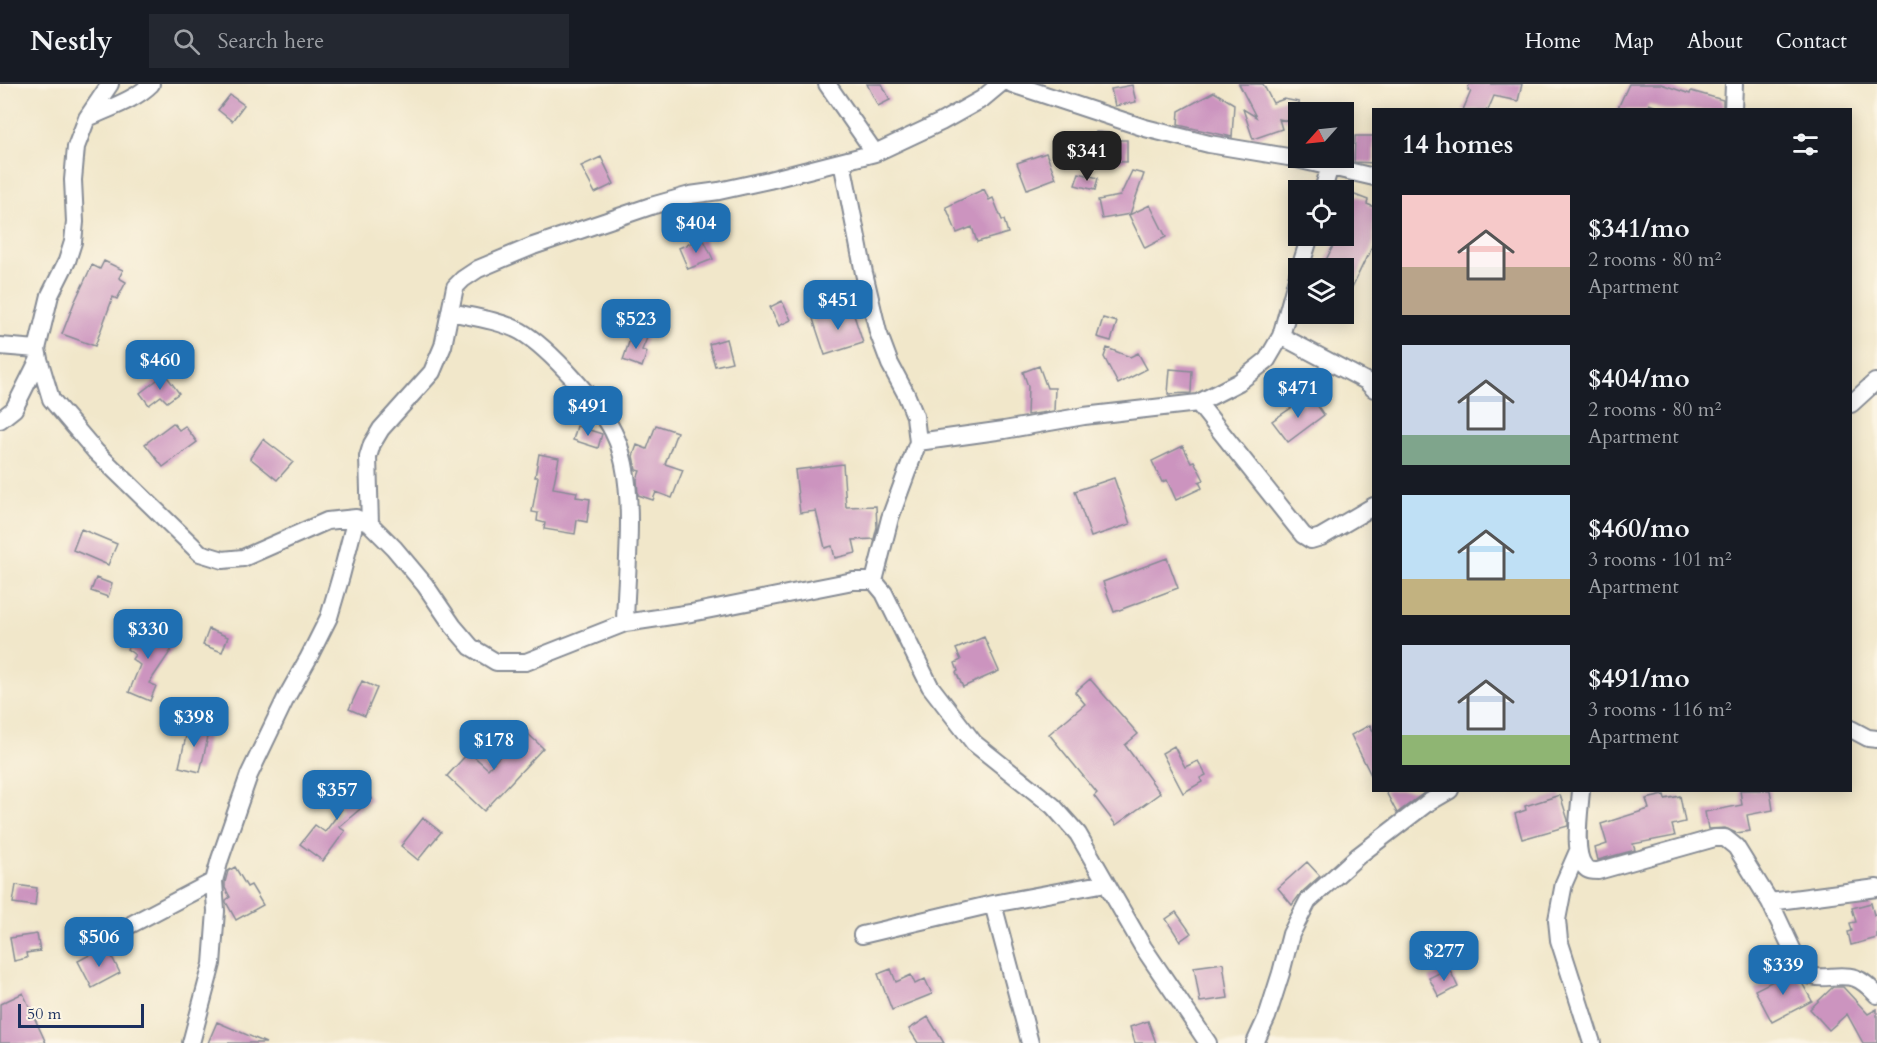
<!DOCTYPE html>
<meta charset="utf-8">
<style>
:root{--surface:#171b24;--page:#242831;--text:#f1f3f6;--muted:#9ea1a6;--line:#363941;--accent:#1f6fb2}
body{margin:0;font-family:Cardo,serif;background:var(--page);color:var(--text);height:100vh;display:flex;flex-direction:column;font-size:22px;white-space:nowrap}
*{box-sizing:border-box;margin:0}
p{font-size:20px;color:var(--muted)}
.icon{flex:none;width:33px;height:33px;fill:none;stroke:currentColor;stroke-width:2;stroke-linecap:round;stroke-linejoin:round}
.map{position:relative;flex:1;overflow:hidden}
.sheet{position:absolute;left:1372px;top:24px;width:480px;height:684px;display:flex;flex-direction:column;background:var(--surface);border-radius:0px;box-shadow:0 3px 15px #0003}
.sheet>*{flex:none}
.needle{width:39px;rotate:243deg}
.fabs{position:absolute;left:1288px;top:18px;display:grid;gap:12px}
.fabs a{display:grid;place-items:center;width:66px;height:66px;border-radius:0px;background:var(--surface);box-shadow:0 3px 15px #0003;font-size:30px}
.scale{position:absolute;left:18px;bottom:15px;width:126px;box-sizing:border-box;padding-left:6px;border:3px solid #1b2f5e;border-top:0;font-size:16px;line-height:21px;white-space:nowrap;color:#1b2f5e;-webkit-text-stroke:4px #fcf5e5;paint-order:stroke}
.price{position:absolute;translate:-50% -51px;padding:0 14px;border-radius:12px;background:var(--accent);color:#fff;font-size:20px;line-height:39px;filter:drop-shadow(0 2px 3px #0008)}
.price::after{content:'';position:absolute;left:50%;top:36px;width:18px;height:14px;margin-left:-9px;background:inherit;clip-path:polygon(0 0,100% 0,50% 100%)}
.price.selected{background:#222;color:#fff}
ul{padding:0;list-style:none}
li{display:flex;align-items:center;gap:18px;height:150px;padding:0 30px}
li span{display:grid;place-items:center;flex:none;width:168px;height:120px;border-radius:0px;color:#555}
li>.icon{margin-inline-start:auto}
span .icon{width:72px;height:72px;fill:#fffc;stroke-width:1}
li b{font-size:26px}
h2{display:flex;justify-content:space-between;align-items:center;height:72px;padding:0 30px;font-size:26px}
header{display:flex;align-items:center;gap:36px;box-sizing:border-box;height:84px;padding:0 30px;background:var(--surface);border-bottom:2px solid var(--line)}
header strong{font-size:28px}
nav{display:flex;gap:33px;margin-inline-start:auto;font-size:21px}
.search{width:420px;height:54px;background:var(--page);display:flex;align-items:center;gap:15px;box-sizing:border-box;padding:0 21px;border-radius:0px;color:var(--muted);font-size:22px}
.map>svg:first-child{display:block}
</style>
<header>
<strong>Nestly</strong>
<div class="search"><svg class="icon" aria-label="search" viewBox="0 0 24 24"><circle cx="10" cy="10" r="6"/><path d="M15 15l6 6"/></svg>Search here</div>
<nav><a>Home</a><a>Map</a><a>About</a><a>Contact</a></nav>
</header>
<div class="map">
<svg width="1877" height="959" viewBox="0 0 1877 959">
<rect width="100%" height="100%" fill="#fcf5e5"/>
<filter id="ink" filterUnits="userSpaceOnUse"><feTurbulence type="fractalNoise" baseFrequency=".0167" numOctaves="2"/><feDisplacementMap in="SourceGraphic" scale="12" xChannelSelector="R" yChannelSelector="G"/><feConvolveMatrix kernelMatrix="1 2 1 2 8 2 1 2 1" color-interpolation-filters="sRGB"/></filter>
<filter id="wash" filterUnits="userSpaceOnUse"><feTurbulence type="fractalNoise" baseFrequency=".008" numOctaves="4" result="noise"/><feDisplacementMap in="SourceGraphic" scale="24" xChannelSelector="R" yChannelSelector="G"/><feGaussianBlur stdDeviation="1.35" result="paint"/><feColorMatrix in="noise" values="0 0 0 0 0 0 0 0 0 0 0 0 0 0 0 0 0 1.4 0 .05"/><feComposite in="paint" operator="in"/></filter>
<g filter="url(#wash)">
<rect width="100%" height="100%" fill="#f1e7ca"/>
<g id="blocks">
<path fill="#cc94bf" d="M867 0H882L890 16 878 22Z
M1239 0H1263L1273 19 1284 15 1299 18V39L1279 35 1282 45 1253 55 1243 25 1256 33Z
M1469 0H1522L1518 17 1494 12 1488 26H1463L1471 7 1468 6Z
M1629 0H1661L1690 10 1691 7 1723 16V26H1664L1649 20 1646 26H1617Z
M1132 1 1136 18 1115 22 1111 5Z
M1214 8 1234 20 1232 53 1178 41 1179 27Z
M230 11 244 21 232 37 218 26Z
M1096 48 1109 49V56H1127V78L1095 77Z
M1355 52H1374V79L1354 78Z
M1046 69 1056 94 1027 105 1017 79Z
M601 73 614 100 595 109 581 82Z
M1132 87 1144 90 1130 130 1102 135 1098 116 1120 112Z
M1079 89 1098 94 1095 106 1075 101Z
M984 105 989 116 993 114 1002 136H1004L1008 149 977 158 972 143 957 149 946 123Z
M1347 108 1368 116 1367 120 1374 123V157L1368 173 1367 172 1344 220V184H1322L1338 152H1344V115Z
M1150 121 1166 153 1145 164 1129 131Z
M703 154 713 175 688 185 679 164Z
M104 177 123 186 119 194 126 198 117 215 113 213 95 262 62 250 74 219 92 181 100 185Z
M782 217 791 236 779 242 770 223Z
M851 222 863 259 825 271 813 235Z
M1103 234 1117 238 1111 257 1097 253Z
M632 249 647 254 642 266 647 268 642 283 623 276Z
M726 255 732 278 715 282 709 260Z
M1107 264 1130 273 1138 269 1147 285 1118 300 1104 273Z
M1039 282 1047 304H1055L1054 327 1027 331 1028 302 1023 288Z
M1170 285 1192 287 1191 309 1168 310Z
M165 290 179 309 167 318 161 312 149 321 140 309Z
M1312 314 1324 331 1288 358 1272 337 1300 318 1302 321Z
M173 339 179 346 185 342 197 358 163 383 145 360Z
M656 341 677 348 665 380 683 386 672 414 656 408 653 416 638 411 637 395 640 387 636 386 633 372 637 361 647 365Z
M577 342 602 350 598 364 573 356Z
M263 355 293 378 277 396 250 374Z
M1183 362 1191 378 1194 377 1204 396 1199 398 1202 404 1176 416 1167 396 1162 398 1152 377Z
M539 370 559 374 553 404 577 408 576 413 590 415 587 438 577 436 575 450 544 445 545 439 537 437 538 429 532 428 538 393H535Z
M843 380 846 423 876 422 877 443 874 455 853 456 856 469 835 474 832 462 825 464 816 427 800 429 795 386Z
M1114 394 1130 440 1091 453 1075 407Z
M81 445 117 460 108 481 73 466Z
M1167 474 1178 504 1114 528 1103 498Z
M96 494 112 500 108 513 91 507Z
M142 541 174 562 149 599 156 602 150 617 129 608 140 581 132 575 135 571 127 565Z
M209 545 228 553 222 568 203 561Z
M984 553 999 587 963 603 956 588 958 587 955 579 961 576 956 565Z
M1090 595 1138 650 1125 661 1160 709 1116 741 1094 712 1097 709 1049 650 1085 620 1075 608Z
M362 597 377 604 365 632 349 625Z
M189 639 210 644 200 688 179 683Z
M1370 641 1374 649V697L1351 651Z
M524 646 543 664 484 727 447 692 469 668 488 685Z
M1174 662 1185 683 1198 677 1206 691 1200 694 1202 698 1183 709 1162 669Z
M356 696 372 715 339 743 345 747 323 777 300 760 315 741 325 748 342 725 333 715Z
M1385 706H1428L1397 729Z
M1740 706H1770L1773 726 1747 731 1750 747 1736 749 1725 744 1708 745 1705 728 1742 721Z
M1560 711 1568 736V742L1522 755 1515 730 1526 726 1525 722Z
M1664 711 1665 715 1680 712 1685 738 1672 741 1675 752 1633 760 1635 766 1598 776 1595 764 1607 760 1601 740 1649 725 1646 715Z
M423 734 441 748 418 776 401 762Z
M1307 778 1320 792 1301 809 1292 821 1278 804Z
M235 783 247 803 251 801 263 821 236 836 226 818V816L230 813 225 804V798L228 787Z
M16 801 37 804 35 822 13 819Z
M1871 819 1874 831 1877 830V854L1851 861 1848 848 1852 847 1850 839 1856 838 1852 824Z
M1176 828 1191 849 1180 857 1166 835Z
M37 850 40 867 26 869 27 874 14 877 10 854Z
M97 867 100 874 110 869 120 889 92 904 78 877Z
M1223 879 1228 914 1200 918 1194 883Z
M1449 884 1458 903 1439 913 1429 894Z
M891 885 896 898 911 891 915 900 925 895 932 910 892 926 878 890Z
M1791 888 1802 899 1812 917 1772 938 1755 906Z
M1833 903H1843L1868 930 1877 925V959H1863L1847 930 1829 946 1810 925Z
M23 909 46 959H0V920Z
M928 933 944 959H918L909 945Z
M1148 937 1156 959H1135L1130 943Z
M217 938 266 959H208Z"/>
</g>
</g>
<g filter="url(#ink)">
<use href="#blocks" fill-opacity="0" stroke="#868b94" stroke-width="1.5"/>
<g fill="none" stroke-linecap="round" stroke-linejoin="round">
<g stroke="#868b94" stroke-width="20">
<path id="minor" d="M110 0 87 34 76 63 73 96 75 138 73 158 67 177 50 211 37 265 39 275 51 315 96 368 200 469 223 476 243 474 327 437 356 434 370 440 394 464 425 501 453 542 471 563 496 578H526L625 539 691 529 853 497H874L884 509 930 602 974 659 1053 722 1078 750 1143 863 1208 959
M827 0 875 69
M1012 0 1145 44 1209 60 1288 73 1374 93
M1733 26 1734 0
M88 34C109 24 135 16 151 0
M842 78 864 189 878 248 890 280 906 310 915 332 918 358 890 434 874 497
M1323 106 1330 82
M1300 184 1310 152
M450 228C473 233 498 236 520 247 548 263 604 324 616 354 620 362 622 372 624 380 634 427 626 491 625 539
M1281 252 1366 297 1374 305
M0 262 37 265
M1198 319 1303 451 1311 456 1321 453 1374 422
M1851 320 1875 298
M0 336 14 325 39 275
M918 358 1004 346 1084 332 1198 319 1239 298 1267 276 1281 252 1299 187
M370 440 368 373 372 360 381 345 432 288 443 262 455 203 463 195 478 185 533 162 651 122 690 111 719 107 769 96 875 69 941 38 982 15 1000 0
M1851 645 1868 654 1877 655
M1581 706C1580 725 1572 769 1585 783 1588 787 1593 787 1598 787L1715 754H1725L1736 763 1770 818 1801 884C1815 902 1835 887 1855 894 1864 897 1870 904 1877 911
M1578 767 1564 799 1557 836 1559 856 1592 959
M1770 818 1877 804
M993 820 1030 959
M132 840 214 797
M862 851 993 820 1106 799
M191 959 212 880 216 827 214 797 220 775 249 691 285 616 308 575 329 533 341 492 356 434
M1255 959 1267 933 1281 889 1291 850 1308 817 1358 772 1426 720 1450 706"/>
</g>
<use href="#minor" stroke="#fff" stroke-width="16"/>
</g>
</g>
</svg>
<div class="fabs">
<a><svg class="needle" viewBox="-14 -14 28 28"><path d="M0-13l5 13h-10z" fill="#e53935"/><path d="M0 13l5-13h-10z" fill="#9ea1a6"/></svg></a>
<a><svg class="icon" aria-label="locate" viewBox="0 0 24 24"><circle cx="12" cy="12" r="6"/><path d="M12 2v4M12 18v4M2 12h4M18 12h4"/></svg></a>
<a><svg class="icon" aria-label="layers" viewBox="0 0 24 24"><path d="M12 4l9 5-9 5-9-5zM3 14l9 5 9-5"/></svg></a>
</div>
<div class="scale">50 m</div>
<b class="price selected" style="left:1087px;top:98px">$341</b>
<b class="price" style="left:696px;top:170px">$404</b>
<b class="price" style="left:838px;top:247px">$451</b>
<b class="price" style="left:636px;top:266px">$523</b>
<b class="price" style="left:160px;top:307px">$460</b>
<b class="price" style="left:1298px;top:335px">$471</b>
<b class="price" style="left:588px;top:353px">$491</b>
<b class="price" style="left:148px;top:576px">$330</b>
<b class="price" style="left:194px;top:664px">$398</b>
<b class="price" style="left:494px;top:687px">$178</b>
<b class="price" style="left:337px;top:737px">$357</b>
<b class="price" style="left:99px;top:884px">$506</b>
<b class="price" style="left:1444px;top:898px">$277</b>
<b class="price" style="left:1783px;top:912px">$339</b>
<section class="sheet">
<h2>14 homes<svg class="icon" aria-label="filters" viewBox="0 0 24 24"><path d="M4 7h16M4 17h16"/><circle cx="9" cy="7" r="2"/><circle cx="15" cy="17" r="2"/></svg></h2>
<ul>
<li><span style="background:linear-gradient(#f6c9c9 60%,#b9a48a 0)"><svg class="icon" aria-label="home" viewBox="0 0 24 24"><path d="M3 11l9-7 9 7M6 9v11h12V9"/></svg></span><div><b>$341/mo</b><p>2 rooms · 80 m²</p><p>Apartment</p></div></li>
<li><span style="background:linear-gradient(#c9d6e8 75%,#7fa58c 0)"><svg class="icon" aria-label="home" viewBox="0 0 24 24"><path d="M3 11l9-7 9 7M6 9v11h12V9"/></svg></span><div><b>$404/mo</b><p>2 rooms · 80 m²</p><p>Apartment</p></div></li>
<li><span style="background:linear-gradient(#bfe0f5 70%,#c2b280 0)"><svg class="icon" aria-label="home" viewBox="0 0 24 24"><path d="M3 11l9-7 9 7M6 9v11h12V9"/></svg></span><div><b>$460/mo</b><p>3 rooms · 101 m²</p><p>Apartment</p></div></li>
<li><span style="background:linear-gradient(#c9d6e8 75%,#8fb573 0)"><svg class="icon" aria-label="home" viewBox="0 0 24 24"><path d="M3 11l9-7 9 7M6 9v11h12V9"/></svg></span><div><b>$491/mo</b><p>3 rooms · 116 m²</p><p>Apartment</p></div></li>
</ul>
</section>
</div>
